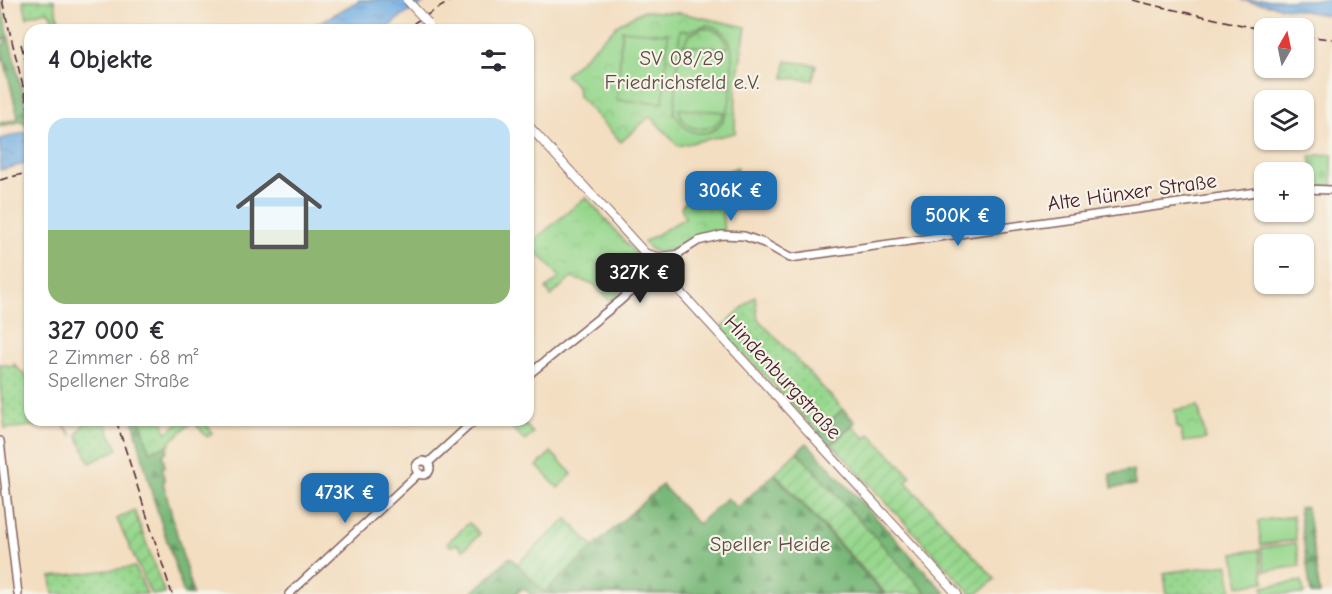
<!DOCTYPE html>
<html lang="de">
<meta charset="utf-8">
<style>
:root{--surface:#fff;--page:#f7f7f7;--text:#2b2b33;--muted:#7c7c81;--line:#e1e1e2;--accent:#1f6fb2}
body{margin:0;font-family:"Comic Neue",sans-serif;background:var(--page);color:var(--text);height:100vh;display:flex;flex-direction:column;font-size:22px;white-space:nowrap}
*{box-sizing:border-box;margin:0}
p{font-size:20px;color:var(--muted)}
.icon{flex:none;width:33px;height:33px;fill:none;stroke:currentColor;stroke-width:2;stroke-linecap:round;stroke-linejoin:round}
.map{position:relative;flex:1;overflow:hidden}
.sheet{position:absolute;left:24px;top:24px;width:510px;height:402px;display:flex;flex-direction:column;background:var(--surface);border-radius:18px;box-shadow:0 2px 4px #0004}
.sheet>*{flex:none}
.needle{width:39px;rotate:9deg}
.buttons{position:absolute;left:1254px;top:18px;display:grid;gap:12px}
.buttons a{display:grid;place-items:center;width:60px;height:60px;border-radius:12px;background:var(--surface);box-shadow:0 2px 4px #0004;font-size:30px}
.price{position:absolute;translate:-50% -51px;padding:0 14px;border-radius:12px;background:var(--accent);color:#fff;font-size:20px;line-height:39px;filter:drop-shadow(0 2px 3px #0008)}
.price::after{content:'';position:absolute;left:50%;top:36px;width:18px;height:14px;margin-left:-9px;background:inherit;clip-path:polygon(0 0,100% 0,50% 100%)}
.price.active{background:#222;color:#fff}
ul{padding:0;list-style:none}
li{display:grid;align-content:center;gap:12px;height:318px;padding:0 24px}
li+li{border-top:2px solid var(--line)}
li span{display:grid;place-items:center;height:186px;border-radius:18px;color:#555}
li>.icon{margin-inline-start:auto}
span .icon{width:108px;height:108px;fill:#fffc;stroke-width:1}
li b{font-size:26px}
h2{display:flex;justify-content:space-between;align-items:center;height:72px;padding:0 24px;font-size:26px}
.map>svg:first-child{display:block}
</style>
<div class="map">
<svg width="1332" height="594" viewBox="0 0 1332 594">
<defs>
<pattern id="grass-dots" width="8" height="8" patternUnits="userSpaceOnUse" patternTransform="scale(1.5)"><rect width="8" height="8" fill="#96d78d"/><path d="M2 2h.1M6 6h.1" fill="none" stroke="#83b87a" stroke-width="1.8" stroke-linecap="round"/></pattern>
<pattern id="forest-firs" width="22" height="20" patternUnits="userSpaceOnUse" patternTransform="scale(1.5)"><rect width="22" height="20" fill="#78b878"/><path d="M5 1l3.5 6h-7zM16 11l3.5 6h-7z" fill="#649563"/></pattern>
<pattern id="cemetery-stones" width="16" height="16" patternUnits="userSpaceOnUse" patternTransform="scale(1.5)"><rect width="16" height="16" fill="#96d78d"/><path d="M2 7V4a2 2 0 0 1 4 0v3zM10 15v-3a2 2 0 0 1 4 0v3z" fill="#83b87a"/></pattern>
<pattern id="park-crowns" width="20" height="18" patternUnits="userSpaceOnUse" patternTransform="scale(1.5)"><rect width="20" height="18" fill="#96d78d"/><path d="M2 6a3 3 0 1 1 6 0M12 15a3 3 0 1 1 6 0" fill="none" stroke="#83b87a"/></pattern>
<pattern id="garden-furrows" width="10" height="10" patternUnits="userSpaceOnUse" patternTransform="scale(1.5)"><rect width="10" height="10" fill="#96d78d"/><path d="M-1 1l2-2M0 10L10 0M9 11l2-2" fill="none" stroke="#83b87a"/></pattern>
<pattern id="water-ripples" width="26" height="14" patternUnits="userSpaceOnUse" patternTransform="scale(1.5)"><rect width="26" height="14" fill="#70ade2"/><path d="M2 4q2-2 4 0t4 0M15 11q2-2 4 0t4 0" fill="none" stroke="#5e8cb7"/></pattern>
</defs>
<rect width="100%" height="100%" fill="#f7f3e8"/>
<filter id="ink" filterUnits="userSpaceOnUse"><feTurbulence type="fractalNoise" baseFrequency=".0167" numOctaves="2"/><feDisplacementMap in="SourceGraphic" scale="12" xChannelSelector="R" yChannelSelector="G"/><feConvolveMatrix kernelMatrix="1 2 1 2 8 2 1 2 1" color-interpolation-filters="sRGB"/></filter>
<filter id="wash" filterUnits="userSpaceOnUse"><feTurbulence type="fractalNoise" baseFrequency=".008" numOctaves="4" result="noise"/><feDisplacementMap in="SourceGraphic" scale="24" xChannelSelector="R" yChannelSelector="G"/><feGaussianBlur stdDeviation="1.35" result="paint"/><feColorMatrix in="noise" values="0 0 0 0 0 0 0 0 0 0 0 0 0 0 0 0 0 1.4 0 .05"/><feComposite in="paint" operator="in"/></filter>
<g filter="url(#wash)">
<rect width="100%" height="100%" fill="#f3dec1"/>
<path fill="url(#grass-dots)" stroke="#707b5c" stroke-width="1.5" d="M23 0H54L61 30H54L51 15 47 11 31 15 27 18Z
M786 61 816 65 813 80 784 78Z
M755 296 758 319 843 409 818 432 720 329Z
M13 363 30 381V420H61L72 436 62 423 5 429 0 385V364L17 367Z
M86 420H105L111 436 118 449 90 463 77 435Z
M1228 564 1232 594H1167L1164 573Z
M135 567 147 594H53L51 577Z"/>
<path fill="url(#forest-firs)" stroke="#616c52" stroke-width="1.5" d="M0 0 30 124V129L25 126 24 121 0 126V123L17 119 18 117 4 59 0 60V58L3 57 0 45 6 43 5 39 0 40Z
M843 409 855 422 830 445 818 433Z
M133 420H141L149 451 168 446V450L163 455 165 467 162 468 165 481 163 482 193 594H184L152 494Z
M807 443 946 594H927L797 452Z
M1133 470 1135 485 1112 488 1110 474Z
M774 474 884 594H530L523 588 516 594H471L510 557 544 592 662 485 698 524 727 498 737 508Z
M1307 507 1320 594H1311L1299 508Z"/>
<path fill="url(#cemetery-stones)" stroke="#707b5c" stroke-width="1.5" d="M1332 154V186L1314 185 1310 156Z"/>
<path fill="url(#park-crowns)" stroke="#707b5c" stroke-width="1.5" d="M642 11 680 13 746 27 736 86 735 133 678 146 652 118 649 117 621 142 578 96 577 86 565 75 620 23Z
M737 167 739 180 721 183 725 211 722 212 724 231 704 235 671 251 660 253 650 249 644 242 685 218 681 207 691 195 693 198 719 176Z
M586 197 647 267 636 281 610 301 594 284 571 278 551 296 546 289 560 277 538 253 528 262V245Z
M1198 406 1206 439 1183 442 1181 428H1177L1175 410Z
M141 420H162L166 433 182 420H204L212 433 207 437 193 421 169 443 170 445 149 451Z
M505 420H521L533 433 525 441Z
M469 523 480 534 463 550 456 543 452 547 447 543Z"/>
<path fill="url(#garden-furrows)" stroke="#707b5c" stroke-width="1.5" d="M853 426 865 438 870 434 911 476 906 482 995 579 977 594H971L832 444Z
M797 452 927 594H886L775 473Z
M134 510 165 594H151L117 519Z
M567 519 594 548 544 592 517 564Z"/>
<path fill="#96d78d" stroke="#707b5c" stroke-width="1.5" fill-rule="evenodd" d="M705 25C721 26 729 35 732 50 731 75 737 133 701 133 689 133 681 125 676 115H674L680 30 688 31ZM702 28C715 28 725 34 728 48L683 45 690 34ZM679 109 724 112V113C715 135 682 134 679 109Z
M622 30 668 34 663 103 617 100Z
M739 181 743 209 726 211 721 183Z
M551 452 572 474 558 488 537 466Z
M1293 516 1296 540 1261 545 1258 521Z
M1296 543 1300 566 1265 571 1261 548Z
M1259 550 1264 582 1239 586 1234 553Z
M1302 581 1304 594H1264L1263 587Z"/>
<path fill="url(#water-ripples)" stroke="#5d6686" stroke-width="1.5" d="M360 0H429L399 18 386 30H306Z
M1241 0H1332V16Z
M30 131V163L0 170V139Z"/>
</g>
<g filter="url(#ink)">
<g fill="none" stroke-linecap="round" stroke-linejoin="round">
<g stroke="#856260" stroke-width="10">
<path id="secondary" d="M1304 189 1332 190
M635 292 677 257
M528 375 620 301 657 267 698 241 722 235 744 236 764 243 790 258 1264 191
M0 441 18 594
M416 468a7 7 0 1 1 14 0a7 7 0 1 1-14 0Z
M428 463 475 420
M289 594 419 473"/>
</g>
<g stroke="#856260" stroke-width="10">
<path id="primary" d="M528 125 957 594
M644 253 659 257 678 255 674 269 676 287"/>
</g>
<use href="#secondary" stroke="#fff" stroke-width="7"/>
<use href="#primary" stroke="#fff" stroke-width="8"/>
<path stroke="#4a1f2b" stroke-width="1.5" stroke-dasharray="9 4.5" stroke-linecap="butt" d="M2 0 30 115
M1131 0 1264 30
M402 30 452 0
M1304 36 1332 39
M21 44 30 76
M0 180 30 172
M116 420 172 594"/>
<g stroke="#856260" stroke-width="10" stroke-linecap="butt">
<path id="primary-bridge" d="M407 0 428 23"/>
</g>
<use href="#primary-bridge" stroke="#fff" stroke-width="8"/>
</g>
</g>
<g text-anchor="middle" stroke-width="4.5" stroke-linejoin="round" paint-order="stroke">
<g font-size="21" fill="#5d4d44" stroke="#f7f3e8">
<text x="682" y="65">SV 08/29<tspan x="682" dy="24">Friedrichsfeld e.V.</tspan></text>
<text x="770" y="551">Speller Heide</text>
</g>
<g font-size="21" fill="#4a1f2b" stroke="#f7f3e8">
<text transform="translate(1132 192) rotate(-8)" y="7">Alte Hünxer Straße</text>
<text transform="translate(783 377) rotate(47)" y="7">Hindenburgstraße</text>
</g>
</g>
</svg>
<div class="buttons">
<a><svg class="needle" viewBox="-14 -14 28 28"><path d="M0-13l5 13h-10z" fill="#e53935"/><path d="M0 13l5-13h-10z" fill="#7c7c81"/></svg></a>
<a><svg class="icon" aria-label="layers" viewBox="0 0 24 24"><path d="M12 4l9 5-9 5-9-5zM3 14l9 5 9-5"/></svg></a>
<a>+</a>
<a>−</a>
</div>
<b class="price" style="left:731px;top:222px">306K €</b>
<b class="price" style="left:958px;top:247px">500K €</b>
<b class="price active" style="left:640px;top:304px">327K €</b>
<b class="price" style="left:345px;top:524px">473K €</b>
<section class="sheet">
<h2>4 Objekte<svg class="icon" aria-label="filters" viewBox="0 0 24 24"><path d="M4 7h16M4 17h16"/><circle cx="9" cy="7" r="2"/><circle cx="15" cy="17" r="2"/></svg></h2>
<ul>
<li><span style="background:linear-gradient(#bfe0f5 60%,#8fb573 0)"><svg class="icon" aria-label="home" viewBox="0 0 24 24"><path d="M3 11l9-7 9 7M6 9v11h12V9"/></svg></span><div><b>327 000 €</b><p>2 Zimmer · 68 m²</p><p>Spellener Straße</p></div></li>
</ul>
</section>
</div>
